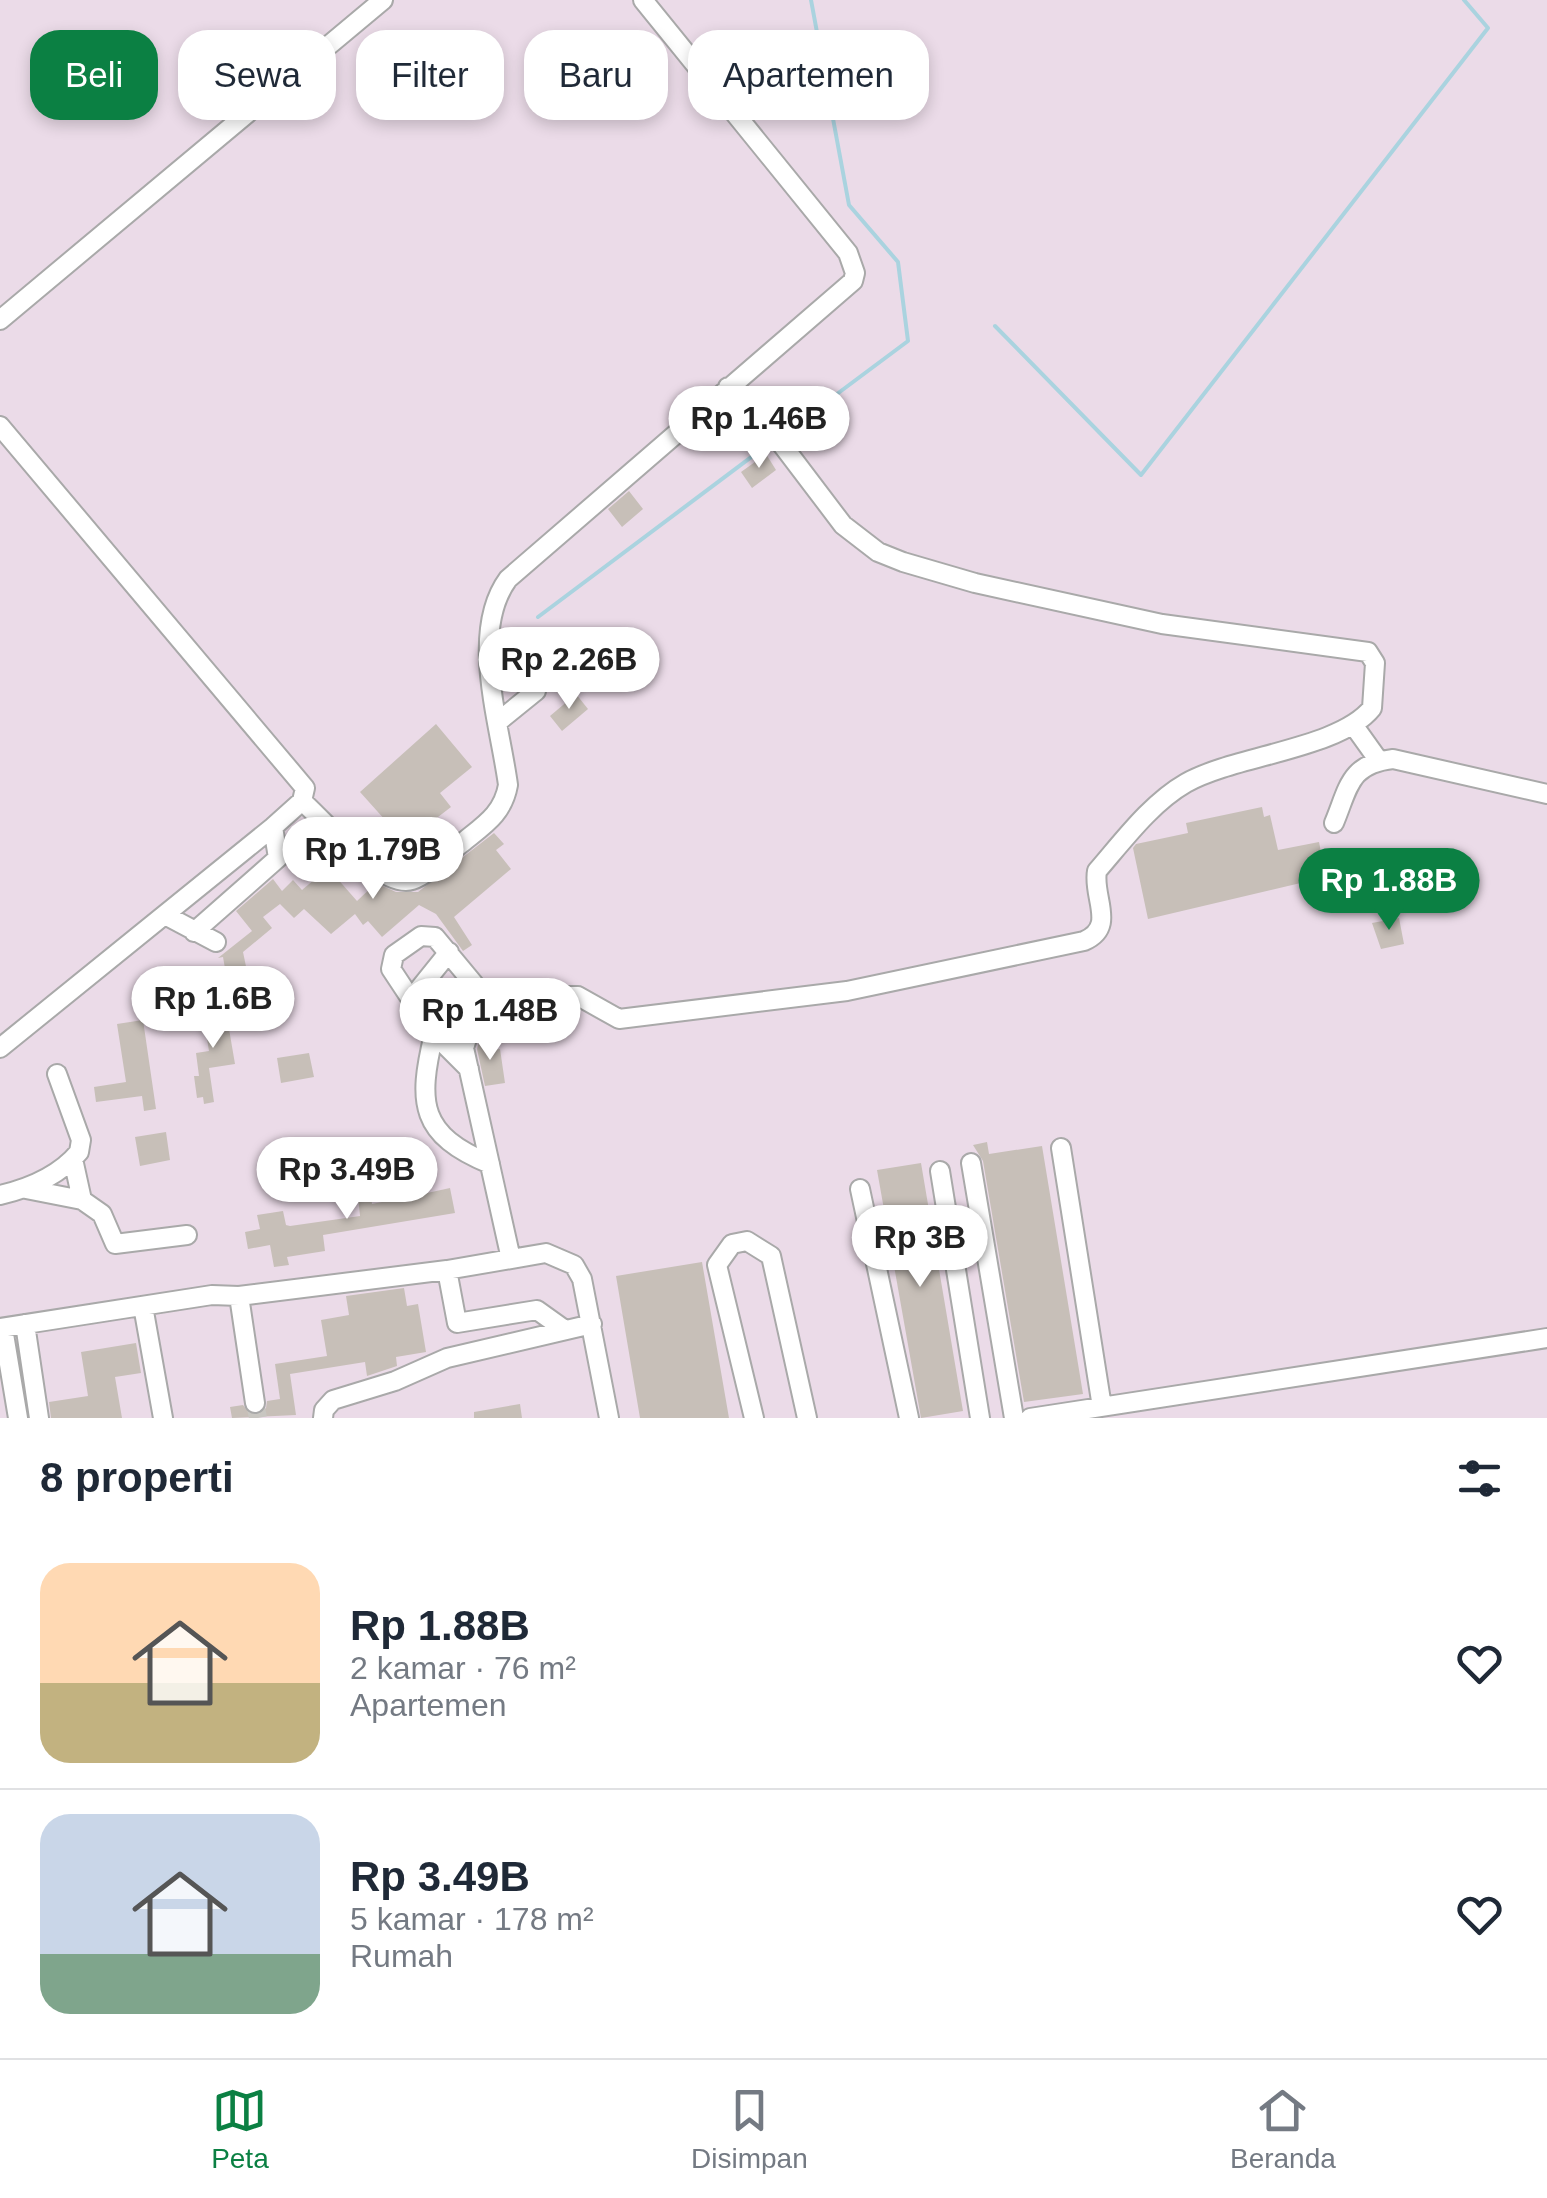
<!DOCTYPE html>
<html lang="id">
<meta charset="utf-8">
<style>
:root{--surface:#fff;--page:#f6f6f7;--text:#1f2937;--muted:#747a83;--line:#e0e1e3;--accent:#0b8043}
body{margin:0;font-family:Arial,sans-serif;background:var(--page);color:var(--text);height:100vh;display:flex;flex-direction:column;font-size:38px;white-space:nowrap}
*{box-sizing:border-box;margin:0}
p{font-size:32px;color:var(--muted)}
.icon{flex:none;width:55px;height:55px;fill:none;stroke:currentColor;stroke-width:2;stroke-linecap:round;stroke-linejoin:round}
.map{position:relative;height:1418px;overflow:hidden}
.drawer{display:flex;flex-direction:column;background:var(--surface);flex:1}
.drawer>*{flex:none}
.top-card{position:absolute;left:30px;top:30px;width:1000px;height:90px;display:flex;gap:20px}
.price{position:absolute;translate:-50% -85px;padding:0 22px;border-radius:35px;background:#fff;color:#222;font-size:32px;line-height:65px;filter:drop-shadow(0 2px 5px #0008)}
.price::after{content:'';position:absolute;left:50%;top:60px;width:30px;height:22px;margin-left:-15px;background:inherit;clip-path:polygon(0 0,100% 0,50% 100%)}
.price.active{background:var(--accent);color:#fff}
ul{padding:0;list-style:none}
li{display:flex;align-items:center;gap:30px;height:250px;padding:0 40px}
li+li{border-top:2px solid var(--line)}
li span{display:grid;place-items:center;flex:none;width:280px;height:200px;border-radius:30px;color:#555}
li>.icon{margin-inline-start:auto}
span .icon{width:120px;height:120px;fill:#fffc;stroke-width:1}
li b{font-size:42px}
h2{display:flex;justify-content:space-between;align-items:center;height:120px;padding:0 40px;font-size:42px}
.pill{padding:0 35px;border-radius:30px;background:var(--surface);box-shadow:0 5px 15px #0003;font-size:35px;line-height:90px}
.pill.active{background:var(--accent);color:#fff}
.tab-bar{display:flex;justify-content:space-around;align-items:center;height:140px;border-top:2px solid var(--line);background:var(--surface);font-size:28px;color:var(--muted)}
.tab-bar a{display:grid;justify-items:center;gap:5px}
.tab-bar .active{color:var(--accent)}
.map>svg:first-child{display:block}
</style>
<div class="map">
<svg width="1547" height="1418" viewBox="0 0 1547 1418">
<rect width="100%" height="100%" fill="#f2efe9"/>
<path fill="#ebdbe8" d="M0 0H1547V1418H0Z"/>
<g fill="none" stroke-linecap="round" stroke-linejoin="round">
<path stroke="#aad3df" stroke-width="4" d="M995 326 1141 475 1488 28 1464 0
M782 435 908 341 898 262 849 205 811 0
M538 617 774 440"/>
</g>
<path fill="#c7bfb8" d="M766 454 776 470 752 488 741 472Z
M629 491 643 509 622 527 608 509Z
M576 694 588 709 562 731 550 716Z
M436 724 472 767 440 793 451 807 407 841 399 832 390 839 380 827 386 821 360 792Z
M1262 807 1264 817 1270 815 1278 850 1319 842 1326 877 1148 919 1133 848 1136 844 1188 833 1186 823Z
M494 833 504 844 496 850 511 869 454 917 472 945 463 951 436 914 419 905 382 937 368 921 363 925 355 914 331 934 304 909 294 918 280 904 263 917 272 928 243 952 248 976 227 980 223 957 218 958 252 931 236 911 273 879 282 891 293 880 302 890 328 868 357 901 376 883 396 892H418Z
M1399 918 1404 944 1381 949 1372 923Z
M217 1001 221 1024 228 1023 235 1064 209 1068 214 1102 204 1104 203 1097 197 1098 194 1076H199L196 1053 209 1051 201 1003Z
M143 1020 156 1109 144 1111 142 1096 96 1102 94 1087 126 1082 117 1024Z
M490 1036 492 1050 500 1049 505 1083 485 1086 477 1049 480 1038Z
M309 1053 314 1077 281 1083 277 1058Z
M166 1132 170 1160 140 1166 135 1137Z
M987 1142 989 1154 1042 1146 1083 1394 1024 1402 983 1161 973 1145Z
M921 1163 963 1411 921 1418 877 1170Z
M412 1176 418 1195 450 1188 455 1213 323 1235 325 1251 287 1257 289 1265 274 1267 270 1245 248 1249 245 1232 260 1229 257 1215 283 1211 286 1225 290 1226 360 1216 358 1196 371 1195 372 1204 396 1199 393 1188 400 1187 399 1179Z
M702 1262 729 1418H640L616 1276Z
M404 1288 407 1306 418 1304 426 1352 396 1357 397 1366 367 1376 365 1362 290 1374 296 1415 232 1418 230 1407 243 1405 250 1414 258 1415 266 1408 267 1401 280 1399 275 1364 327 1356 321 1320 349 1315 346 1296Z
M136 1343 141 1373 115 1377 122 1418H51L49 1402 88 1396 81 1352Z
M520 1404 522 1418H474V1412Z"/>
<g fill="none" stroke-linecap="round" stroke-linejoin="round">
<path stroke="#c8c6c1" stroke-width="18" stroke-dasharray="18 9" stroke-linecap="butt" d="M255 1403 258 1418"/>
<g stroke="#a9a9a9" stroke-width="22">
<path id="minor" d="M0 320 383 0
M0 426 305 788 302 801 273 827 0 1048
M499 721 536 691
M1354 726 1379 761
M302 801C325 821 382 890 412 880 430 874 447 854 462 843 484 825 503 814 508 785 500 724 469 632 508 579L853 281 855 273 848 253 643 0
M1334 823C1349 787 1349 764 1393 759L1547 794
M165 915 216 942
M194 932 278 858 273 827
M412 998 449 952
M474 1020 562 996H578L619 1019 847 991 1084 941C1117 927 1092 897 1097 871 1123 841 1151 803 1186 783 1236 755 1339 749 1372 708L1375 663 1368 652 1162 624 975 583 903 562 878 552 843 525 777 438 728 387
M434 1034C417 1104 420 1135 490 1164
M469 1069 434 1034 391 969 394 955 421 936 435 937 474 984 479 1000 464 1048 511 1259
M1061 1148 1102 1407
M971 1163 1014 1418
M940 1171 980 1418
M26 1189 82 1200 73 1159
M860 1189 909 1418
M0 1195C30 1188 59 1176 79 1152L81 1140 57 1074
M82 1200 102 1214 115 1244 187 1235
M447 1270 457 1323 537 1310 565 1330
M239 1296 255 1403
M143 1306 163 1418
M25 1324 39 1418
M0 1328 212 1295 239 1296 447 1270 546 1253 574 1265 582 1279 609 1418
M3 1328 18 1418
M323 1418 324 1410 333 1400 395 1381 447 1358 592 1324
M754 1418 717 1265 732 1244 747 1241 771 1256 807 1418
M1030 1418 1547 1338"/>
</g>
<use href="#minor" stroke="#fff" stroke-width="18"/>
</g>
</svg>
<b class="price" style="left:759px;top:471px">Rp 1.46B</b>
<b class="price" style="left:569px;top:712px">Rp 2.26B</b>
<b class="price" style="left:373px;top:902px">Rp 1.79B</b>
<b class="price active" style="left:1389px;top:933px">Rp 1.88B</b>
<b class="price" style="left:213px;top:1051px">Rp 1.6B</b>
<b class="price" style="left:490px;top:1063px">Rp 1.48B</b>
<b class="price" style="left:347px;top:1222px">Rp 3.49B</b>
<b class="price" style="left:920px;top:1290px">Rp 3B</b>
<div class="top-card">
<a class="pill active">Beli</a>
<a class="pill">Sewa</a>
<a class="pill">Filter</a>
<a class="pill">Baru</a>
<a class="pill">Apartemen</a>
</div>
</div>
<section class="drawer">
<h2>8 properti<svg class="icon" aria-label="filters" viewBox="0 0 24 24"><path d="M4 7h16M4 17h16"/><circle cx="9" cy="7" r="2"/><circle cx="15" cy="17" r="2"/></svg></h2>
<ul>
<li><span style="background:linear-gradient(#ffd9b3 60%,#c2b280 0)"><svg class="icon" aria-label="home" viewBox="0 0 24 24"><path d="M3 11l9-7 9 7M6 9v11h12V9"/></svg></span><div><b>Rp 1.88B</b><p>2 kamar · 76 m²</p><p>Apartemen</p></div><svg class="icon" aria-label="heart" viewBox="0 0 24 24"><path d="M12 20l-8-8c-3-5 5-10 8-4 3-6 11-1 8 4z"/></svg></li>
<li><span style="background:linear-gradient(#c9d6e8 70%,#7fa58c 0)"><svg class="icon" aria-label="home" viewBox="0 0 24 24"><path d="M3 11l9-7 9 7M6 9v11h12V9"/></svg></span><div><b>Rp 3.49B</b><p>5 kamar · 178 m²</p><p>Rumah</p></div><svg class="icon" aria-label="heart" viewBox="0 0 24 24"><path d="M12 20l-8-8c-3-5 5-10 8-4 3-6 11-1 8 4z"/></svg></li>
</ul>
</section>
<nav class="tab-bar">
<a class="active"><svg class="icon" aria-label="map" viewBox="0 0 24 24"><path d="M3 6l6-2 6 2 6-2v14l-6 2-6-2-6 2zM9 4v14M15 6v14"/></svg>Peta</a>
<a><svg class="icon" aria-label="saved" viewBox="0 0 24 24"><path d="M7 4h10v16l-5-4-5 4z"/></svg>Disimpan</a>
<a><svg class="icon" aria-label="home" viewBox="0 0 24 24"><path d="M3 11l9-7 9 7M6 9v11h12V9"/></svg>Beranda</a>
</nav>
